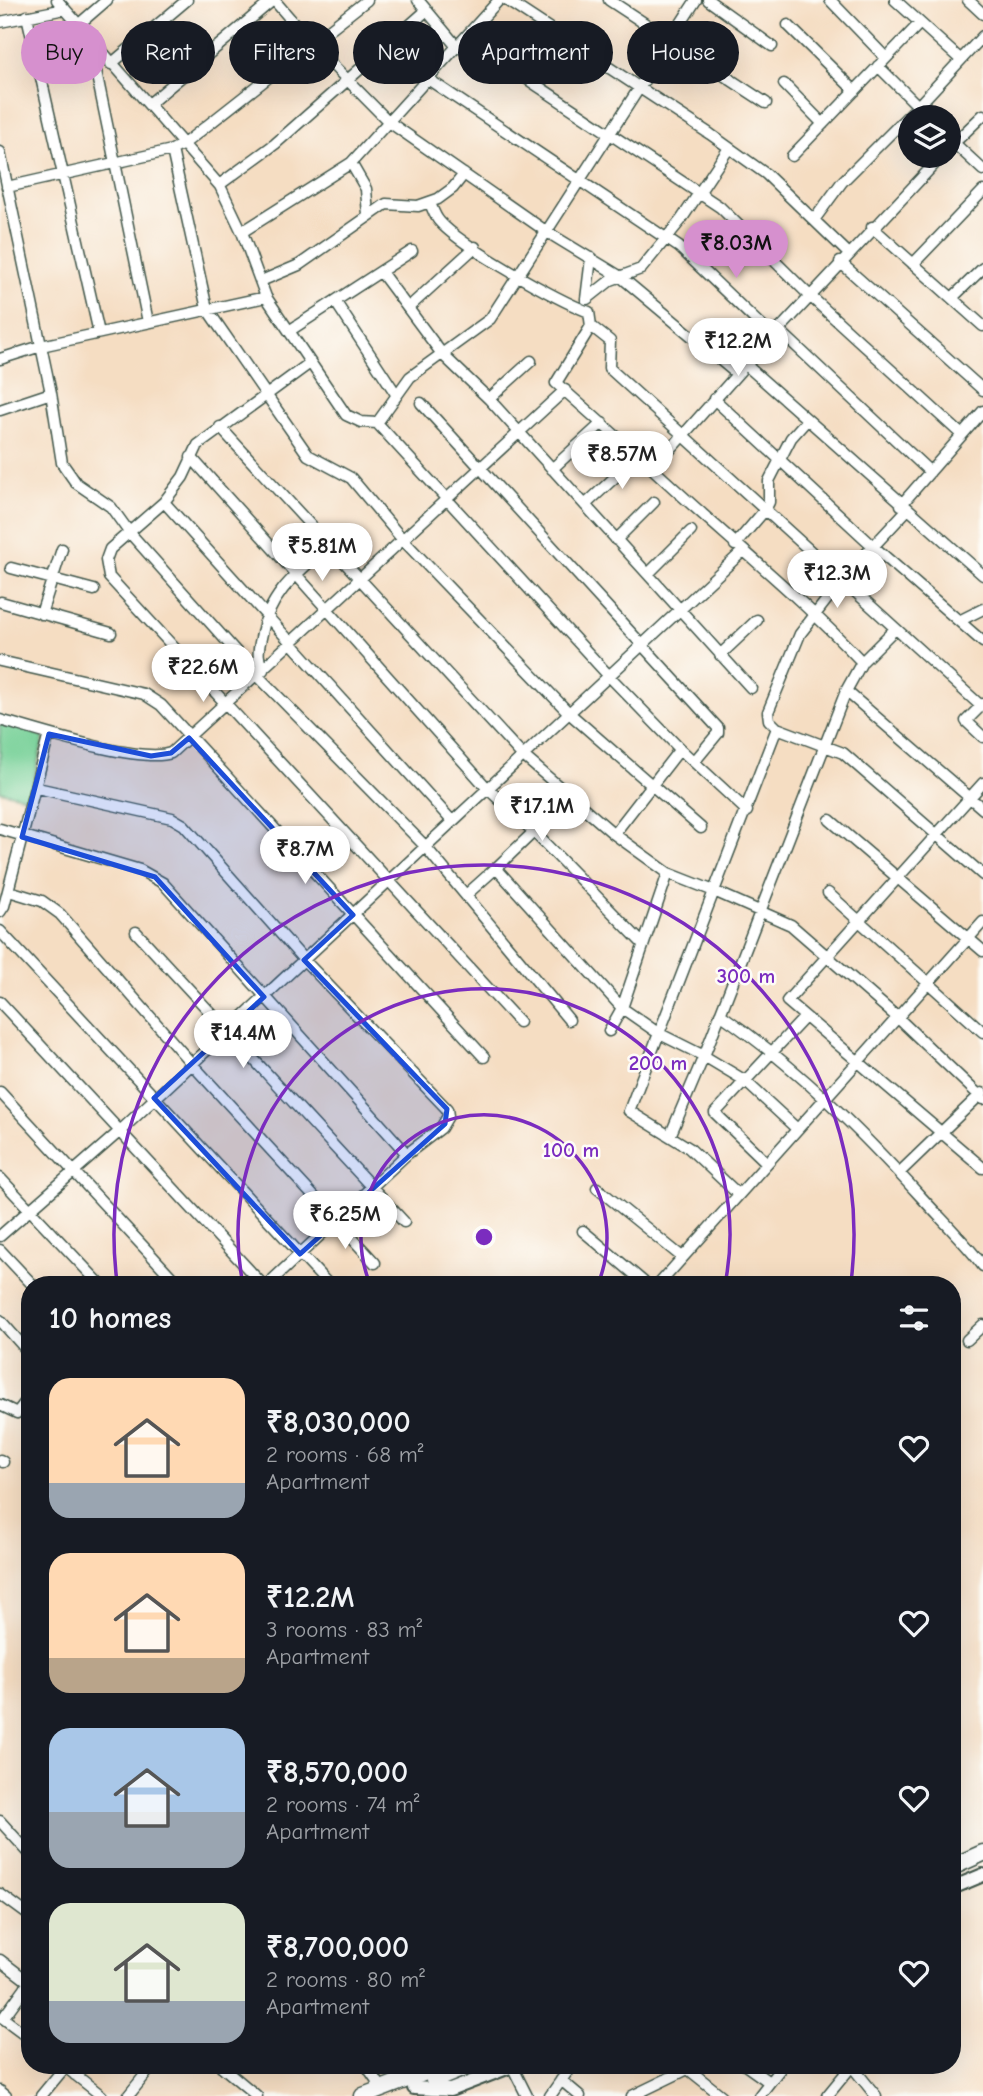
<!DOCTYPE html>
<meta charset="utf-8">
<style>
:root{--surface:#171b24;--page:#242831;--text:#f1f3f6;--muted:#9ea1a6;--accent:#d690ce}
body{margin:0;font-family:"Comic Neue",sans-serif;background:var(--page);color:var(--text);height:100vh;display:flex;flex-direction:column;font-size:26px;white-space:nowrap}
*{box-sizing:border-box;margin:0}
p{font-size:23px;color:var(--muted)}
.icon{flex:none;width:38px;height:38px;fill:none;stroke:currentColor;stroke-width:2;stroke-linecap:round;stroke-linejoin:round}
.map{position:relative;flex:1;overflow:hidden}
.sheet{position:absolute;left:21px;top:1276px;width:940px;height:798px;display:flex;flex-direction:column;background:var(--surface);border-radius:28px;box-shadow:0 7px 28px #0002}
.sheet>*{flex:none}
.top-card{position:absolute;left:21px;top:21px;width:942px;height:63px;display:flex;gap:14px}
.tools{position:absolute;left:898px;top:105px;display:grid;gap:14px}
.tools a{display:grid;place-items:center;width:63px;height:63px;border-radius:50%;background:var(--surface);box-shadow:0 7px 28px #0002;font-size:35px}
.price{position:absolute;translate:-50% -60px;padding:0 16px;border-radius:24px;background:#fff;color:#222;font-size:23px;line-height:46px;filter:drop-shadow(0 2px 4px #0008)}
.price::after{content:'';position:absolute;left:50%;top:42px;width:21px;height:16px;margin-left:-10px;background:inherit;clip-path:polygon(0 0,100% 0,50% 100%)}
.price.active{background:var(--accent);color:#111}
ul{padding:0;list-style:none}
li{display:flex;align-items:center;gap:21px;height:175px;padding:0 28px}
li span{display:grid;place-items:center;flex:none;width:196px;height:140px;border-radius:21px;color:#555}
li>.icon{margin-inline-start:auto}
span .icon{width:84px;height:84px;fill:#fffc;stroke-width:1}
li b{font-size:30px}
h2{display:flex;justify-content:space-between;align-items:center;height:84px;padding:0 28px;font-size:30px}
.pill{padding:0 24px;border-radius:32px;background:var(--surface);box-shadow:0 7px 28px #0002;font-size:24px;line-height:63px}
.pill.active{background:var(--accent);color:#111}
.map>svg:first-child{display:block}
</style>
<div class="map">
<svg width="983" height="2096" viewBox="0 0 983 2096">
<rect width="100%" height="100%" fill="#fdfcf7"/>
<filter id="ink" filterUnits="userSpaceOnUse"><feTurbulence type="fractalNoise" baseFrequency=".0143" numOctaves="2"/><feDisplacementMap in="SourceGraphic" scale="14" xChannelSelector="R" yChannelSelector="G"/><feConvolveMatrix kernelMatrix="1 2 1 2 8 2 1 2 1" color-interpolation-filters="sRGB"/></filter>
<filter id="wash" filterUnits="userSpaceOnUse"><feTurbulence type="fractalNoise" baseFrequency=".00686" numOctaves="4" result="noise"/><feDisplacementMap in="SourceGraphic" scale="28" xChannelSelector="R" yChannelSelector="G"/><feGaussianBlur stdDeviation="1.57" result="paint"/><feColorMatrix in="noise" values="0 0 0 0 0 0 0 0 0 0 0 0 0 0 0 0 0 1.4 0 .05"/><feComposite in="paint" operator="in"/></filter>
<g filter="url(#wash)">
<rect width="100%" height="100%" fill="#f5ddc2"/>
<path fill="#76d097" stroke="#4a8666" stroke-width="2" d="M0 720 44 737 29 798 0 791Z"/>
</g>
<g filter="url(#ink)">
<g fill="none" stroke-linecap="round" stroke-linejoin="round">
<g stroke="#3f5549" stroke-width="13">
<path id="minor" d="M57 0 220 186 242 232 266 297 346 415 361 422 377 423 609 676 680 749 747 811
M274 0 312 44 389 122 547 232 621 277 737 374
M418 0 458 48
M506 0 710 134 766 174 848 253
M609 0 766 103
M708 0 772 46
M830 0 886 58
M895 0 961 60
M968 0 983 14
M27 16 99 333
M0 22 65 9
M78 25 107 0
M788 25 855 91
M467 39 720 207 809 295 962 435
M90 42 148 322
M111 64 187 0
M428 79 679 247 772 336
M784 84 823 124
M149 104 273 0
M983 115 954 143 983 170
M929 117 918 106 983 36
M172 150 207 309 308 455 351 478 403 540 569 713 701 828
M0 152 51 393 62 463 76 483 111 507 129 532 257 675 424 845 569 1020
M792 156 919 24
M942 156 746 365 983 575
M351 163 366 189 368 215
M219 185 275 144 427 10
M7 187 172 150 185 143 367 0
M430 203C433 210 435 217 440 222 461 246 557 300 589 312L591 326 556 383 653 469
M814 220 842 182 918 106 878 66
M872 227 983 326
M242 232 351 163 499 0
M840 262 983 390
M913 264 983 191
M381 272 442 354 489 399 751 688
M261 281 299 265 386 204 418 206 438 199 453 188 464 174
M952 298 983 268
M586 299 591 258
M587 299 611 280 641 269 681 220 729 148
M335 301 412 251
M408 308 475 247
M591 326 610 341 609 368 981 706
M778 329 930 472
M289 331 335 301 396 394
M0 359 41 346 266 297
M741 370 653 469C722 534 797 593 862 662
M489 399 531 361
M714 399 874 547 983 642
M421 403 718 728V733L694 762
M0 410 51 393
M377 423 410 377 490 319 696 0
M220 427 521 754 614 834 668 873 714 891 629 1111 689 1148 738 1194
M191 457 487 788 533 831 643 944
M552 469 602 423
M164 502 183 477 198 445 310 363
M585 505 639 455
M901 505 983 411
M616 540 654 502
M735 545 765 510 769 502V481L791 438 807 420
M11 568 94 590
M648 574 691 531
M1 602 111 633
M41 614 62 549
M959 621 983 609
M720 655 757 620
M0 661 144 694 161 705 484 1057
M263 670C257 659 258 650 261 638 268 595 297 573 328 546
M846 691 983 809
M983 704 966 721 983 737
M0 720C36 730 139 764 171 753L565 390
M777 728 769 720 768 712 800 634 842 580 907 510
M983 783 787 1001 983 1168
M37 788 172 818 184 825 304 960 447 1109 448 1116 441 1128 407 1154 268 1284
M830 820 983 951
M452 821 164 502 110 549 106 560 109 577 519 1022
M0 829 140 870 163 883 407 1154
M614 834 680 749
M496 868 569 798
M983 875 843 753 777 728 714 891 791 925 898 1018 983 1099
M9 891 42 901 60 914 191 1063 375 1263
M828 893 983 1032
M466 895 496 868 622 1008 658 1033 704 1056 846 691 862 662 895 629
M0 912 4 906 49 734
M0 931 328 1284
M136 932 404 1222
M0 1002 262 1284
M720 1014C796 1066 860 1130 922 1198 942 1220 965 1242 983 1266
M609 1031 622 1008 668 873
M0 1092 178 1284
M670 1136 704 1056 744 1080 796 1128
M766 1162 715 1113 805 1017
M899 1173 982 1093
M0 1178 100 1284
M597 1188 682 1257
M583 1231 646 1284
M0 1236 120 1131 742 552
M0 1250 32 1284
M659 1284 983 922
M0 1320 30 1354
M967 1340 983 1325
M0 1405 17 1413 30 1396
M0 1460 3 1462
M0 1821 30 1854
M0 1894 30 1916
M0 1960 29 1982
M30 1981 3 2018 30 2038
M63 2065 102 2096
M220 2065 257 2096
M366 2065 382 2088
M745 2065 769 2082
M851 2065 876 2096
M512 2066 527 2096
M688 2069 722 2096
M75 2075 83 2065
M561 2080 580 2096
M0 2091 6 2096
M41 2096 65 2067
M128 2096 153 2065
M550 2096 572 2065
M632 2096 696 2065
M759 2096 783 2065
M827 2096 850 2068"/>
</g>
<g stroke="#3f5549" stroke-width="16">
<path id="tertiary" d="M952 1888 983 1875
M414 2088 450 2090 515 2065"/>
</g>
<g stroke="#3f5549" stroke-width="19">
<path id="trunk" d="M952 1867 983 1853
M434 2080 471 2065
M363 2096 444 2065"/>
</g>
<use href="#minor" stroke="#fff" stroke-width="10"/>
<use href="#tertiary" stroke="#fff" stroke-width="12"/>
<use href="#trunk" stroke="#fff" stroke-width="16"/>
</g>
</g>
<path fill="#1d4ed8" fill-opacity="0.2" stroke="#1d4ed8" stroke-width="5" stroke-linejoin="round" d="M49 734 151 756 171 753 189 738 353 915 304 960 447 1109 445 1124 300 1254 154 1098 264 997 155 877 22 837Z"/>
<g fill="none" stroke="#7b2cbf" stroke-width="3.5">
<path d="M370 1284A123 123 0 1 1 598 1284"/>
<path d="M243 1284A246 246 0 1 1 725 1284"/>
<path d="M117 1282A370 370 0 1 1 851 1282"/>
</g>
<circle cx="484" cy="1237" r="10" fill="#7b2cbf" stroke="#fdfcf7" stroke-width="3.5"/>
<g font-size="21" text-anchor="middle" font-weight="bold" fill="#7b2cbf" stroke="#fdfcf7" stroke-width="5" stroke-linejoin="round" paint-order="stroke">
<text x="746" y="983">300 m</text>
<text x="658" y="1070">200 m</text>
<text x="571" y="1157">100 m</text>
</g>
</svg>
<div class="tools">
<a><svg class="icon" aria-label="layers" viewBox="0 0 24 24"><path d="M12 4l9 5-9 5-9-5zM3 14l9 5 9-5"/></svg></a>
</div>
<b class="price active" style="left:736px;top:280px">₹8.03M</b>
<b class="price" style="left:738px;top:378px">₹12.2M</b>
<b class="price" style="left:622px;top:491px">₹8.57M</b>
<b class="price" style="left:322px;top:583px">₹5.81M</b>
<b class="price" style="left:837px;top:610px">₹12.3M</b>
<b class="price" style="left:203px;top:704px">₹22.6M</b>
<b class="price" style="left:542px;top:843px">₹17.1M</b>
<b class="price" style="left:305px;top:886px">₹8.7M</b>
<b class="price" style="left:243px;top:1070px">₹14.4M</b>
<b class="price" style="left:345px;top:1251px">₹6.25M</b>
<div class="top-card">
<a class="pill active">Buy</a>
<a class="pill">Rent</a>
<a class="pill">Filters</a>
<a class="pill">New</a>
<a class="pill">Apartment</a>
<a class="pill">House</a>
</div>
<section class="sheet">
<h2>10 homes<svg class="icon" aria-label="filters" viewBox="0 0 24 24"><path d="M4 7h16M4 17h16"/><circle cx="9" cy="7" r="2"/><circle cx="15" cy="17" r="2"/></svg></h2>
<ul>
<li><span style="background:linear-gradient(#ffd9b3 75%,#9aa5b1 0)"><svg class="icon" aria-label="home" viewBox="0 0 24 24"><path d="M3 11l9-7 9 7M6 9v11h12V9"/></svg></span><div><b>₹8,030,000</b><p>2 rooms · 68 m²</p><p>Apartment</p></div><svg class="icon" aria-label="heart" viewBox="0 0 24 24"><path d="M12 20l-8-8c-3-5 5-10 8-4 3-6 11-1 8 4z"/></svg></li>
<li><span style="background:linear-gradient(#ffd9b3 75%,#b9a48a 0)"><svg class="icon" aria-label="home" viewBox="0 0 24 24"><path d="M3 11l9-7 9 7M6 9v11h12V9"/></svg></span><div><b>₹12.2M</b><p>3 rooms · 83 m²</p><p>Apartment</p></div><svg class="icon" aria-label="heart" viewBox="0 0 24 24"><path d="M12 20l-8-8c-3-5 5-10 8-4 3-6 11-1 8 4z"/></svg></li>
<li><span style="background:linear-gradient(#a9c7e8 60%,#9aa5b1 0)"><svg class="icon" aria-label="home" viewBox="0 0 24 24"><path d="M3 11l9-7 9 7M6 9v11h12V9"/></svg></span><div><b>₹8,570,000</b><p>2 rooms · 74 m²</p><p>Apartment</p></div><svg class="icon" aria-label="heart" viewBox="0 0 24 24"><path d="M12 20l-8-8c-3-5 5-10 8-4 3-6 11-1 8 4z"/></svg></li>
<li><span style="background:linear-gradient(#dfe7d0 70%,#9aa5b1 0)"><svg class="icon" aria-label="home" viewBox="0 0 24 24"><path d="M3 11l9-7 9 7M6 9v11h12V9"/></svg></span><div><b>₹8,700,000</b><p>2 rooms · 80 m²</p><p>Apartment</p></div><svg class="icon" aria-label="heart" viewBox="0 0 24 24"><path d="M12 20l-8-8c-3-5 5-10 8-4 3-6 11-1 8 4z"/></svg></li>
</ul>
</section>
</div>
